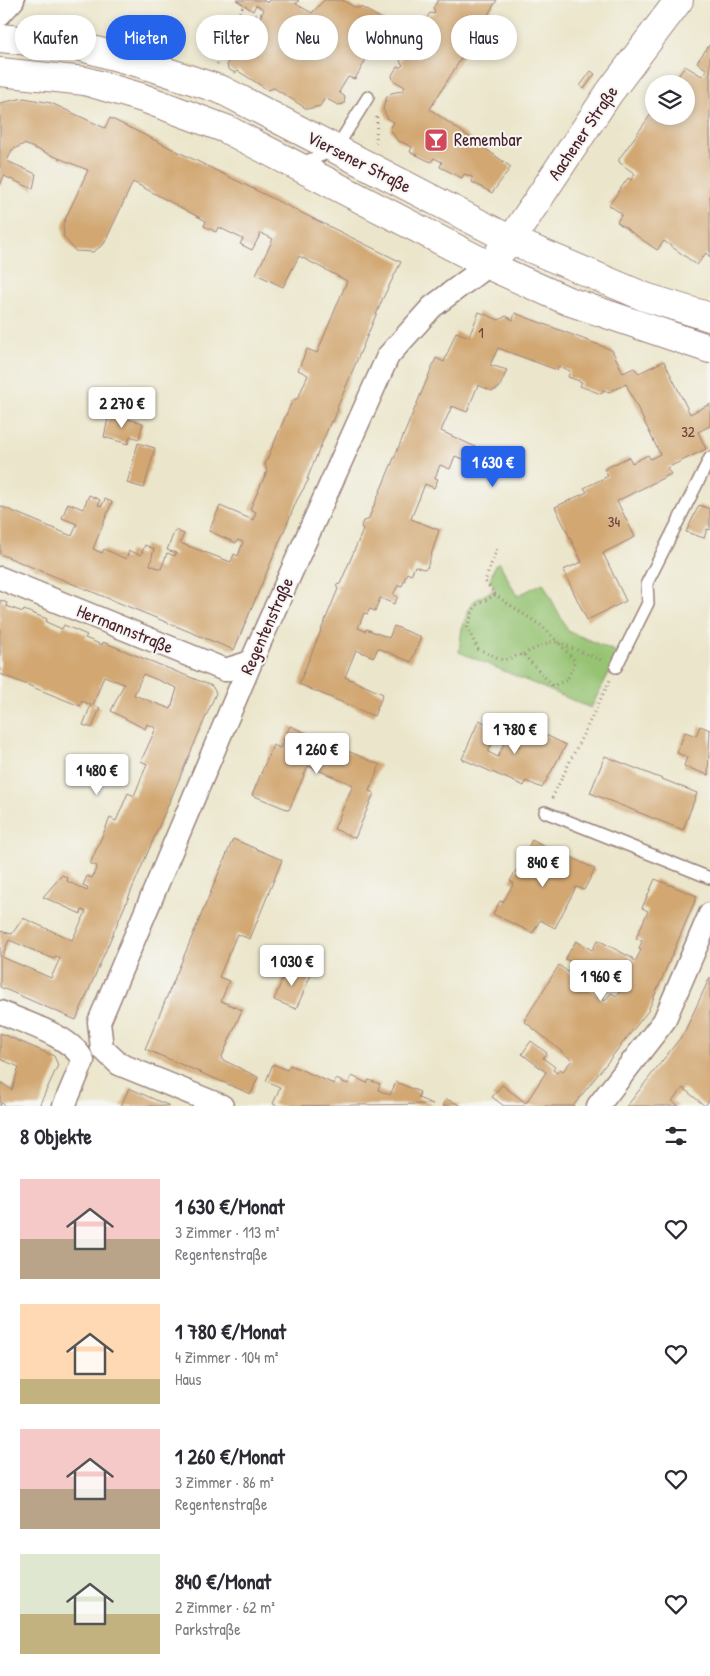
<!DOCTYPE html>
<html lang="de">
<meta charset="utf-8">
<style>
:root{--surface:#fff;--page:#f2f2f3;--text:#2b2b33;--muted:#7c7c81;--accent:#2563eb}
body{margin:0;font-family:"Patrick Hand",sans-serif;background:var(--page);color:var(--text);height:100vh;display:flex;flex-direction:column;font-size:19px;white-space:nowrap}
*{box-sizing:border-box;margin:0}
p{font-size:16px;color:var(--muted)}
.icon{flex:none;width:28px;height:28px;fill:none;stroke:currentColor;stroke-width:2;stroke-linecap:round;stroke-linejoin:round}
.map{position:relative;height:1106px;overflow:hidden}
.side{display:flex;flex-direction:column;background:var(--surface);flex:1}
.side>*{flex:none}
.guide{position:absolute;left:15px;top:15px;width:680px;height:45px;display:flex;gap:10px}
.fabs{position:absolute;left:645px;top:75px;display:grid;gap:10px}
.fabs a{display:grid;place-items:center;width:50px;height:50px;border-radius:50%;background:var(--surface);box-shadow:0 2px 8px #0003;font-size:25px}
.price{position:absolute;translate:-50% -42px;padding:0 11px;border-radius:5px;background:#fff;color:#222;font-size:16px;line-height:32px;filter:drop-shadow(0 1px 2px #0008)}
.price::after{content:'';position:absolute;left:50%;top:30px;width:15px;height:11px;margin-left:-8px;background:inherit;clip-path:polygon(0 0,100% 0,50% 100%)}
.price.selected{background:var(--accent);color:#fff}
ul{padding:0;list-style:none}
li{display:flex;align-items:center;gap:15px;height:125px;padding:0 20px}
li span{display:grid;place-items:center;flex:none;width:140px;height:100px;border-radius:0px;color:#555}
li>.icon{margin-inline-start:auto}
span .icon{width:60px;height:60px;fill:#fffc;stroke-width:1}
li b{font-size:21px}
h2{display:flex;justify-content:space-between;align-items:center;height:60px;padding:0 20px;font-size:21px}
.chip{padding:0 18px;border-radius:22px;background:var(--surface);box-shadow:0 2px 8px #0003;font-size:18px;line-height:45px}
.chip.selected{background:var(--accent);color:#fff}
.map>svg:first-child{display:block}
</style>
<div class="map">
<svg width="710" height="1106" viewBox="0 0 710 1106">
<rect width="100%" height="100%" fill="#f6f6f2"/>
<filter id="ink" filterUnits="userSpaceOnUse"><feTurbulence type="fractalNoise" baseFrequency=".02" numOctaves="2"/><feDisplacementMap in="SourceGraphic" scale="10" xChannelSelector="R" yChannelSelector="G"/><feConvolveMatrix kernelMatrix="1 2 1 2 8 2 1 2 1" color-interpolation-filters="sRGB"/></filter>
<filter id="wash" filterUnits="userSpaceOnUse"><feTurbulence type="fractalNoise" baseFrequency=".0096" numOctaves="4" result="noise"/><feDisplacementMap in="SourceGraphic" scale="20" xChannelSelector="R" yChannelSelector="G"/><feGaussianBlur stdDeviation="1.12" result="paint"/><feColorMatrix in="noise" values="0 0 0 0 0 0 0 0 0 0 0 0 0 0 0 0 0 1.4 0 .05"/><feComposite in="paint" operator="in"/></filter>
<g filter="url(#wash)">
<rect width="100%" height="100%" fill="#ebe6cb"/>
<path fill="#95c372" stroke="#70714e" d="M499 562 517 596 543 583 568 631 619 653 591 708 459 652 462 628 472 602 495 589 490 580 495 565Z"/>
<g id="blocks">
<path fill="#d2a772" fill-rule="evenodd" d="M236 0H263L268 3 270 0H299L296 4 312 13 324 0H342L356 8 361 7 385 21 388 34 373 57 367 58 355 79 348 77 339 92 345 97 344 104 338 105 325 98 320 106 307 109 274 88 268 90 238 71 235 73 228 69 227 64 230 59H234L243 44 241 38 244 32 249 31 256 35 262 26 260 18 264 10 256 5 253 11Z
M438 0H497L430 109 511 167 492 193 472 182V177L464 174 462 178 440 167 442 162 434 158 431 162 410 152 412 147 397 140 390 129 394 122 388 119 383 109 386 98 391 93 402 91 405 87 393 80 392 75 397 67H401L403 65 400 62 405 54 411 51 409 48 414 40H418L419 37 417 34 422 27H426L425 21 430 13 434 14 435 11 433 8Z
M710 44V257L706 253 697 265 664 241 657 250 617 222 622 214 609 205 628 178 631 180 635 174 619 162V159L654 110V116H686V84H673L685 66 702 76 707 70 697 62Z
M591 71 595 74 584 89 580 86Z
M24 98 51 103 105 128 110 118 401 262 383 298 337 408 338 409 333 422 331 421 307 479H309L297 500 234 650 0 554V506L72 536 77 524 62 518 68 503 83 509 89 495 100 500 98 505 102 506 105 499 112 502 93 549 102 553 104 549 126 559 129 551 141 555 145 545 154 549 150 565 161 569 167 553 175 556 176 553 167 550 175 530 184 534 180 543 231 562 234 554 238 556 243 542 238 540 236 543 209 531 220 506 253 520 256 512 250 509 267 471 265 464 292 401 298 398 308 375 298 370 307 349 317 353 347 281 299 256 283 287 256 274 273 239 261 233 252 250 240 244 243 239 218 227 216 232 204 226 206 221 133 182 104 244 93 252 75 251 64 237 63 224 88 170 24 144 12 150 7 161 36 174 33 189 4 176 0 186V103Z
M479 312 499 320 506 316 513 320 515 313 612 350 623 373 634 368 639 373 664 361 690 414 710 404V426L698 432 706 449 667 468 671 474 617 501 635 537 603 553 626 601 587 620 563 570 582 562 555 507 587 492 584 488 608 476 604 469 629 457 632 463 648 455 650 459 660 454 626 384 609 392 603 390 601 394 580 386 582 382 568 377 570 371 558 366 557 370 498 348 490 365 507 370 499 388 492 391 478 385 467 412 452 406 441 431 491 454H507L502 466 476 455 473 463 455 456 450 469 440 465 435 478 438 479 434 488 425 484 411 519 439 530 427 568 423 569 415 566 411 575 407 573 402 586 398 585 393 595 398 597 394 604 380 598 375 611 370 609 367 614 364 613 358 628 365 631 366 629 389 638 394 626 421 637 411 662 378 648 374 657 356 650 345 677 383 694 374 716 299 684 338 589 336 585 340 584 363 530 361 526 363 521 368 520 436 358 444 362 456 332 469 337Z
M109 414 143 423 139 439 130 436 128 444 104 437Z
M138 443 155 448 144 488 127 483Z
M699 505 710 509V530L707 529 704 538 686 532Z
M0 600 7 603 6 606 23 612 24 610 47 619 46 622 62 629 64 625 87 635 85 638 102 645 103 642 212 686 216 693 76 1020 0 987V931L12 934 23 918 72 940 86 912 82 910 81 914 43 897 62 875 68 878 67 881 87 891 88 887 83 885 87 876 92 878 97 866 90 864 110 818 116 821 128 793 134 796 147 764 141 761 156 728 147 724 145 729 111 711 124 684 104 676 93 705 100 708 92 728 83 725 91 705 82 701 80 706 0 674ZM143 674 177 688 171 709 134 695ZM9 940 54 959 55 956 60 958 51 978 2 957Z
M479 720 498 729 488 752 498 757 505 741 519 747 528 726 566 745 542 788 526 781 524 786 462 759Z
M290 726 380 765 369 791 374 793 355 838 334 829 353 785 308 766 289 810 252 795 273 745 280 748Z
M700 726 710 730 708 775 684 766 687 757 677 753 685 732 696 736Z
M605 756 697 793 683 830 590 793Z
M233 839 282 860 250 939 237 934 219 977 229 981 221 1001 242 1010 221 1059 258 1077 251 1094 145 1049Z
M532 840 555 853 557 850 595 869 584 890 576 887 555 928 540 920 533 933 493 914 500 901 503 902 514 883 510 881 517 869 520 871 530 852 527 849Z
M655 879 697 896 648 1011 573 1106H504L492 1097 502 1085 526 1103 546 1072 522 1054 531 1041 547 1053 543 1058 555 1067 553 1070 557 1073 560 1069 563 1071 572 1060 524 1021 559 965 605 1001 611 993 617 996 625 982 593 966 591 971 565 959 576 941 592 950 598 940 632 958 635 962 641 950 639 949 642 941 636 938 648 911 642 908Z
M288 965 311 975 296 1009 274 1000Z
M710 977V1099L705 1106 683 1088 672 1101 679 1106H627L684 1033Z
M0 1033 54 1056 58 1065 39 1106H5L2 1103 0 1106V1082L12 1090 19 1067 0 1059Z
M273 1064 287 1070 290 1065 334 1084 336 1079 348 1084 352 1076 367 1083 369 1080 380 1084 378 1090 390 1095 396 1082 420 1092 418 1098 433 1104 278 1106 273 1104 280 1087 266 1081Z
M129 1088 158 1101 170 1106H121Z
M446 1099 462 1106H443Z"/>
</g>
</g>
<g filter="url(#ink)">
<use href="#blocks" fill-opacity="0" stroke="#9a827b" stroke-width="1"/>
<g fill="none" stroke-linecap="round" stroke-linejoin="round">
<g stroke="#9a827b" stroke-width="14">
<path id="lane" d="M299 164 335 150 368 97
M616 667 648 603 647 583 710 458
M545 812 710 878"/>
</g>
<g stroke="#9a827b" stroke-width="25">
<path id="street" d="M0 14 13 0
M0 578 225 670 251 662
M0 1012C23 1022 74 1037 83 1061L64 1106
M222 1106 119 1064 102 1048 99 1022 251 662 388 356 432 307 488 265
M598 1106 664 1021 710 914"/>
</g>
<g stroke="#9a827b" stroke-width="30">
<path id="secondary" d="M0 38 78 46 143 64 222 90 511 240 645 297 710 317
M0 72 85 81 143 98 226 129 488 265 568 301 710 349
M499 253 511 240 609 93 679 0"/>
</g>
<path stroke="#9a827b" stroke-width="3" stroke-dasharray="1 4" stroke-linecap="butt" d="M212 60 244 5
M217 64 242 21 248 16 262 14
M376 143 377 115
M495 595 485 581 497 548
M523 654 550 642H558L575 661 567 680 553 686 523 654 503 660 478 649 467 628 475 606 495 595 543 627 558 642 601 660
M552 798 610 680"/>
<use href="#lane" stroke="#fff" stroke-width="11"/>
<use href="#street" stroke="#fff" stroke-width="22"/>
<use href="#secondary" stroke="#fff" stroke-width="28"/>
</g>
</g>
<defs>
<g id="bar-square" transform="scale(1.25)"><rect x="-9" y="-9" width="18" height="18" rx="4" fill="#d1495b" stroke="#f6f6f2"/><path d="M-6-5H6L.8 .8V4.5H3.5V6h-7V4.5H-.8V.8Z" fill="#fff"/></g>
</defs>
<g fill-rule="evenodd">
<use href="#bar-square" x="436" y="140"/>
</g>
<g text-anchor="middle" stroke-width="4" stroke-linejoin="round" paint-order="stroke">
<g font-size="15" fill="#6c413d">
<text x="481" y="338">1</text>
<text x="688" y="437">32</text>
<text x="614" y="527">34</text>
</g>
<g font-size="18" fill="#4a1f2b" stroke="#f6f6f2">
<text transform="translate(583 133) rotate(-56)" y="6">Aachener Straße</text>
<text transform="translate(359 162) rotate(27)" y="6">Viersener Straße</text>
<text transform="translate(267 626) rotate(-66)" y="6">Regentenstraße</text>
<text transform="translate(125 629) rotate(22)" y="6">Hermannstraße</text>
</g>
<g font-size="18" fill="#4a1f2b" stroke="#f6f6f2" text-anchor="start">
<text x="454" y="146">Remembar</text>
</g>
</g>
</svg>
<div class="fabs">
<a><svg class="icon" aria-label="layers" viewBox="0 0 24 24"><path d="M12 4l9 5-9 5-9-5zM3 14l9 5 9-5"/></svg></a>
</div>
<b class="price" style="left:122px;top:429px">2 270 €</b>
<b class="price selected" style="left:493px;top:488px">1 630 €</b>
<b class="price" style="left:515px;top:755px">1 780 €</b>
<b class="price" style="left:317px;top:775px">1 260 €</b>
<b class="price" style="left:97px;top:796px">1 480 €</b>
<b class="price" style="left:543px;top:888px">840 €</b>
<b class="price" style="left:292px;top:987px">1 030 €</b>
<b class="price" style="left:601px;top:1002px">1 960 €</b>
<div class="guide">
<a class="chip">Kaufen</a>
<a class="chip selected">Mieten</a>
<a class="chip">Filter</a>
<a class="chip">Neu</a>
<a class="chip">Wohnung</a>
<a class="chip">Haus</a>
</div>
</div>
<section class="side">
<h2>8 Objekte<svg class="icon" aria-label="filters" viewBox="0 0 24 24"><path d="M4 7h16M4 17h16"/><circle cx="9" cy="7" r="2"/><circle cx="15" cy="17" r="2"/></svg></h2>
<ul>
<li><span style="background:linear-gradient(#f6c9c9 60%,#b9a48a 0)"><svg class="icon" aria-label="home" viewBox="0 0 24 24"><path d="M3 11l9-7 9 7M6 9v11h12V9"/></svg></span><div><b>1 630 €/Monat</b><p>3 Zimmer · 113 m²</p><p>Regentenstraße</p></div><svg class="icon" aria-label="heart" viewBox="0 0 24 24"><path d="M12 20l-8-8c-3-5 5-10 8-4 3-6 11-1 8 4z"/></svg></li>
<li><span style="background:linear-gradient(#ffd9b3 75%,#c2b280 0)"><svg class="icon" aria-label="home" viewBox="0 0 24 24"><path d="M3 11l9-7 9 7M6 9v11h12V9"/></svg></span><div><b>1 780 €/Monat</b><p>4 Zimmer · 104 m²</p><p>Haus</p></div><svg class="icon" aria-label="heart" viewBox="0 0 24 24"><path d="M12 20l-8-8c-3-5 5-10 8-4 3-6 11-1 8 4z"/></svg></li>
<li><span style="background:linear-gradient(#f6c9c9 60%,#b9a48a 0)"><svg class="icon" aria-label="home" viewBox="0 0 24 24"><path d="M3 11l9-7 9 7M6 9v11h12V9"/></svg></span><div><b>1 260 €/Monat</b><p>3 Zimmer · 86 m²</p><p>Regentenstraße</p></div><svg class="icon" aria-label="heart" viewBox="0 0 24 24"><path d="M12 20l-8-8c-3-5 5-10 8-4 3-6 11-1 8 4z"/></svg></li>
<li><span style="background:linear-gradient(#dfe7d0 60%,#c2b280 0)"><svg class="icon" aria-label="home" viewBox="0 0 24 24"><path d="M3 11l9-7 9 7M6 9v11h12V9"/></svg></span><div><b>840 €/Monat</b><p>2 Zimmer · 62 m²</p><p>Parkstraße</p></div><svg class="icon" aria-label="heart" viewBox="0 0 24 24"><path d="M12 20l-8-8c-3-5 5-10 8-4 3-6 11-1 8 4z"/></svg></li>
</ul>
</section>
